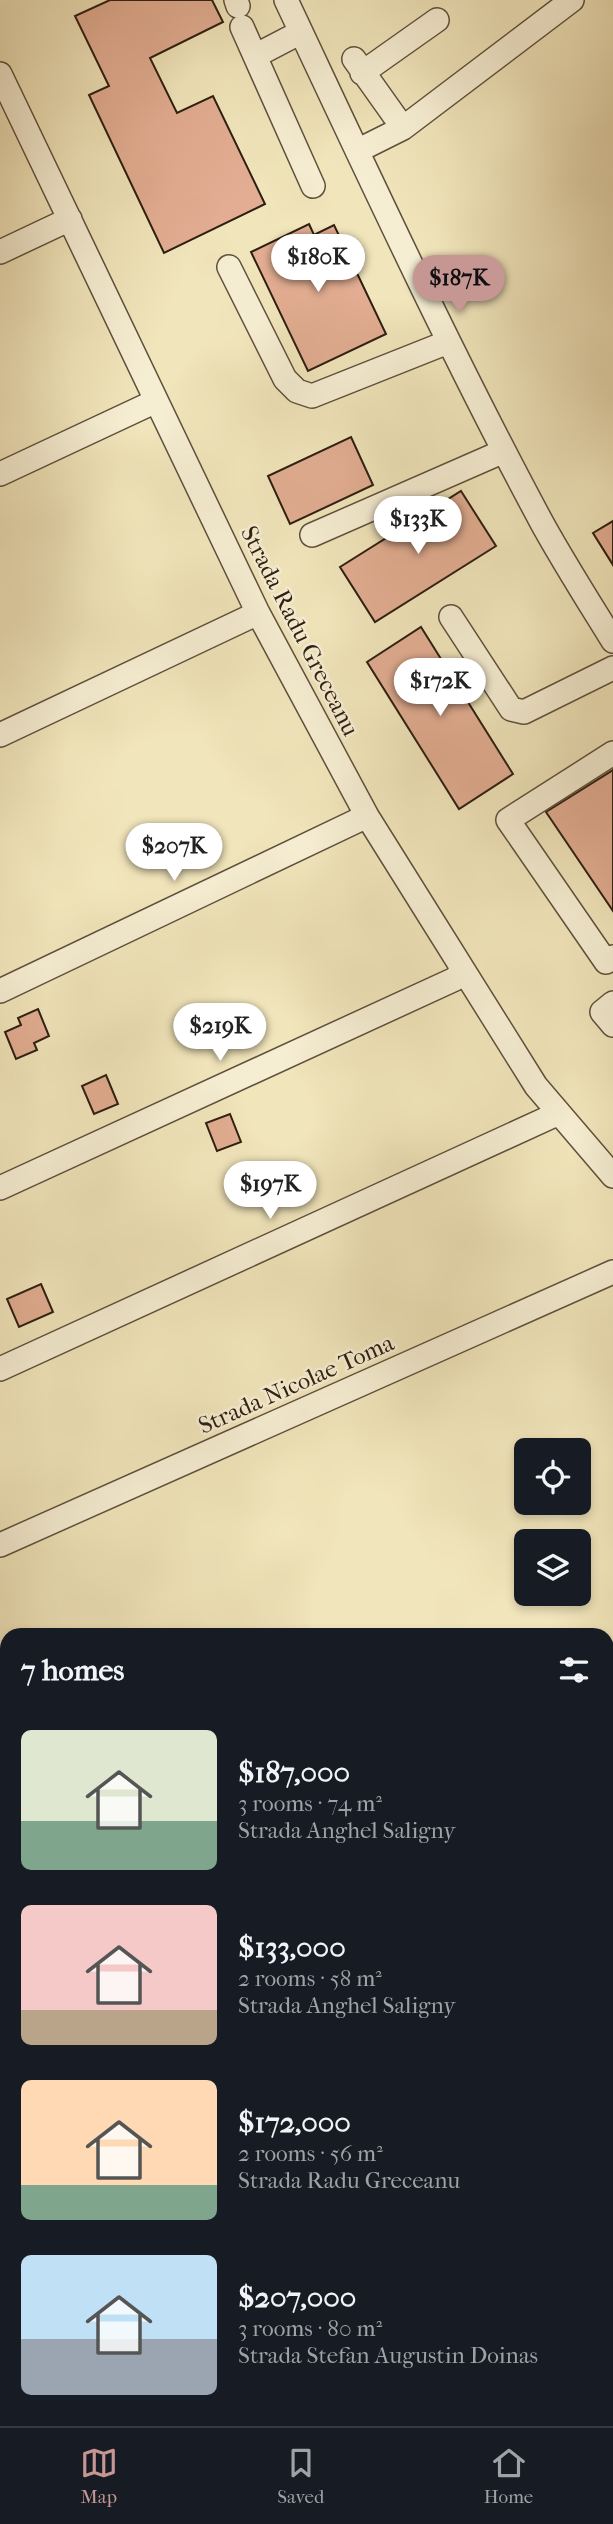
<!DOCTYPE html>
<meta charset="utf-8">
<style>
:root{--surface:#171b24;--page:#242831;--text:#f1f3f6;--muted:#9ea1a6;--line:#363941;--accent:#c59692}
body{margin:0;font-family:"IM FELL French Canon",serif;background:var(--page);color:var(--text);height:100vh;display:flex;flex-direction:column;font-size:26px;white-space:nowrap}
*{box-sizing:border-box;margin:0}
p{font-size:23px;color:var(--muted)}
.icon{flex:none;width:38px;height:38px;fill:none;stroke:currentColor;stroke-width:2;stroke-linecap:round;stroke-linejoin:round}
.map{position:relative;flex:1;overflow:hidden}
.details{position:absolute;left:0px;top:1628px;width:614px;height:800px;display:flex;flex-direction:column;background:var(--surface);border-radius:21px 21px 0 0;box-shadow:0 4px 10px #0003}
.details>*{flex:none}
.controls{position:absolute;left:514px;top:1438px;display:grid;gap:14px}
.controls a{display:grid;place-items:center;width:77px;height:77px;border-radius:10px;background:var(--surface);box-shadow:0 4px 10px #0003;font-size:35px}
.price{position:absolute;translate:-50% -60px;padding:0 16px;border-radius:24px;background:#fff;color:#222;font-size:23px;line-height:46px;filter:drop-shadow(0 2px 4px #0008)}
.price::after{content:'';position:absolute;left:50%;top:42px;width:21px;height:16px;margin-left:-10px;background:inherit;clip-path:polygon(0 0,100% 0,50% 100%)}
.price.selected{background:var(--accent);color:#111}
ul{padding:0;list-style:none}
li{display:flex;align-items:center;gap:21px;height:175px;padding:0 21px}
li span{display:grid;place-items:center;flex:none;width:196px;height:140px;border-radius:10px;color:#555}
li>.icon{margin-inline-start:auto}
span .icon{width:84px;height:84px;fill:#fffc;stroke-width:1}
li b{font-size:30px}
h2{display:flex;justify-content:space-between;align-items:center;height:84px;padding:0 21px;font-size:30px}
.tab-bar{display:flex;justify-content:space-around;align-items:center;height:98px;border-top:2px solid var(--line);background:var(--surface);font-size:19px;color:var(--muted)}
.tab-bar a{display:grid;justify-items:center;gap:4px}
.tab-bar .selected{color:var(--accent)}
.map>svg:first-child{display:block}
</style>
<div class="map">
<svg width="613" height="2426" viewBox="0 0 613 2426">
<rect width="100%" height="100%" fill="#f1e5bb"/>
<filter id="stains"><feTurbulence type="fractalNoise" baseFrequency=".00286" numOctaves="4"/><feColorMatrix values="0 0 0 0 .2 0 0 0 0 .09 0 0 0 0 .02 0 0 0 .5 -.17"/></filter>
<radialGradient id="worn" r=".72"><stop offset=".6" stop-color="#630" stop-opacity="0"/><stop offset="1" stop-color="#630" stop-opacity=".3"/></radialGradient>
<path fill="#c0c38c" stroke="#76714e" stroke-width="2" d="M613 2242V2426H494L490 2420H607V2245Z"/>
<path fill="#e2ad92" stroke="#2d1f11" stroke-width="2" d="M110 0H212L223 22 150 58 177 113 213 96 265 204 164 253 89 95 109 86 75 16Z
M309 224 314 235 334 225 386 334 308 371 251 252Z
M351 437 373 485 290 524 268 476Z
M461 491 496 546 375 622 340 567Z
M613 521V565L593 533Z
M421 627 513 774 459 809 367 662Z
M613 770V911L546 812Z
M38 1009 49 1036 34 1043 37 1050 16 1059 5 1032 21 1025 18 1018Z
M106 1075 118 1104 94 1114 82 1086Z
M230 1114 241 1142 217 1151 206 1123Z
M41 1284 53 1312 19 1327 7 1299Z"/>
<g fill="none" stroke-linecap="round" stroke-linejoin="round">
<g stroke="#5e503c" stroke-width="26">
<path id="minor" d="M236 0 238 6
M286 0C369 176 450 352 542 523 564 563 589 602 613 641
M242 27 313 186
M255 56 301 32
M354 59 403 128
M362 73 437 20
M0 74 258 613 367 816 536 1086 613 1176
M357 151 403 128 572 0
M0 252 70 219
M229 267 285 379 297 391 312 396 448 342
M0 474 156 401
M312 535 504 451
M451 617 511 709 524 712 613 668
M0 735 258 613
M613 753 508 820 606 962 613 957
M0 991 367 816
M613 1003 602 1012 613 1025
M0 1188 455 979 463 970
M0 1369 559 1113
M0 1545 613 1272
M0 1722 7 1714
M607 2107 613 2104
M607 2265 613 2262
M0 2354 7 2353
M501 2420 505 2426"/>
</g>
<g stroke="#2d1f11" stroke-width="33">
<path id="major" d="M0 1859 7 1868
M433 2420 438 2426
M210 2426C233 2422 254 2421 277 2426"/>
</g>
<g stroke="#2d1f11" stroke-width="37">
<path id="highway" d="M607 2140 613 2137
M607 2168 613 2165
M17 2426 28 2420
M71 2426 83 2420"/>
</g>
<use href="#minor" stroke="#f6eed3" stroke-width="23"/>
<use href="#major" stroke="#e8c27e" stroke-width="30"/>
<use href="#highway" stroke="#e8c27e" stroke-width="33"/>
</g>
<g text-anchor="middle" stroke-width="5" stroke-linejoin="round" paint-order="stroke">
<g font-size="24" fill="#2d1f11" stroke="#f6eed3">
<text transform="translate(300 631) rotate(63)" y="8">Strada Radu Greceanu</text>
<text transform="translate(296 1384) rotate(-24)" y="8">Strada Nicolae Toma</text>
</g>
</g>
<rect width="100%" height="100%" filter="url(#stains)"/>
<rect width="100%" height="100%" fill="url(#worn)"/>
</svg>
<div class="controls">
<a><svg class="icon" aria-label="locate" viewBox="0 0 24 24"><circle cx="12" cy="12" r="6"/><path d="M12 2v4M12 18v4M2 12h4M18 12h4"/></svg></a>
<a><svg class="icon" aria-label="layers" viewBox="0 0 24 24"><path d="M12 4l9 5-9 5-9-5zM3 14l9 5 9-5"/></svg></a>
</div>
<b class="price" style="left:318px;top:294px">$180K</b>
<b class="price selected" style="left:459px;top:315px">$187K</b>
<b class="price" style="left:418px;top:556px">$133K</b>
<b class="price" style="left:440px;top:718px">$172K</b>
<b class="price" style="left:174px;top:883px">$207K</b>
<b class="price" style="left:220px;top:1063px">$219K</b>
<b class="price" style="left:270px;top:1221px">$197K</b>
<section class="details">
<h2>7 homes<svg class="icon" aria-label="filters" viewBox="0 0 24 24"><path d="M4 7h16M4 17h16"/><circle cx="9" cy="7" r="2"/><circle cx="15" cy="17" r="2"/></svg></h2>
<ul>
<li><span style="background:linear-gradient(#dfe7d0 65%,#7fa58c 0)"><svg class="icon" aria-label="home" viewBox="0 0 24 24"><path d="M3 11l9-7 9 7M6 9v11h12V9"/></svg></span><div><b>$187,000</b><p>3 rooms · 74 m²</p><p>Strada Anghel Saligny</p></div></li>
<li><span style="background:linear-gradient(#f6c9c9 75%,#b9a48a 0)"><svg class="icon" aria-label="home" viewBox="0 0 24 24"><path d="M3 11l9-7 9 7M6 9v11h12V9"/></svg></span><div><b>$133,000</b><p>2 rooms · 58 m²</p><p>Strada Anghel Saligny</p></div></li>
<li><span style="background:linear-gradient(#ffd9b3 75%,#7fa58c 0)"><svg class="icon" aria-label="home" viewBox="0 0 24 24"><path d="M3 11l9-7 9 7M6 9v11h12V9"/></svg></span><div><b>$172,000</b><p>2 rooms · 56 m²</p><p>Strada Radu Greceanu</p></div></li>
<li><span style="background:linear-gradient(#bfe0f5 60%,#9aa5b1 0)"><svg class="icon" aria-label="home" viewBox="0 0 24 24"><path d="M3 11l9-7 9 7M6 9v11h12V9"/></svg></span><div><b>$207,000</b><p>3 rooms · 80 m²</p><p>Strada Stefan Augustin Doinas</p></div></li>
</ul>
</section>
</div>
<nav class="tab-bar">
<a class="selected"><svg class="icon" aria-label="map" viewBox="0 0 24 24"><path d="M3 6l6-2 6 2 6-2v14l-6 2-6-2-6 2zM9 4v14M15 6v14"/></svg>Map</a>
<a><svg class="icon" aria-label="saved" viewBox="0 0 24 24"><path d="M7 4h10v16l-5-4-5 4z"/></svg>Saved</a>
<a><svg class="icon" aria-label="home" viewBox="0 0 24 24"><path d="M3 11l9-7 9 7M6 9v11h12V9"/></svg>Home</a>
</nav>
